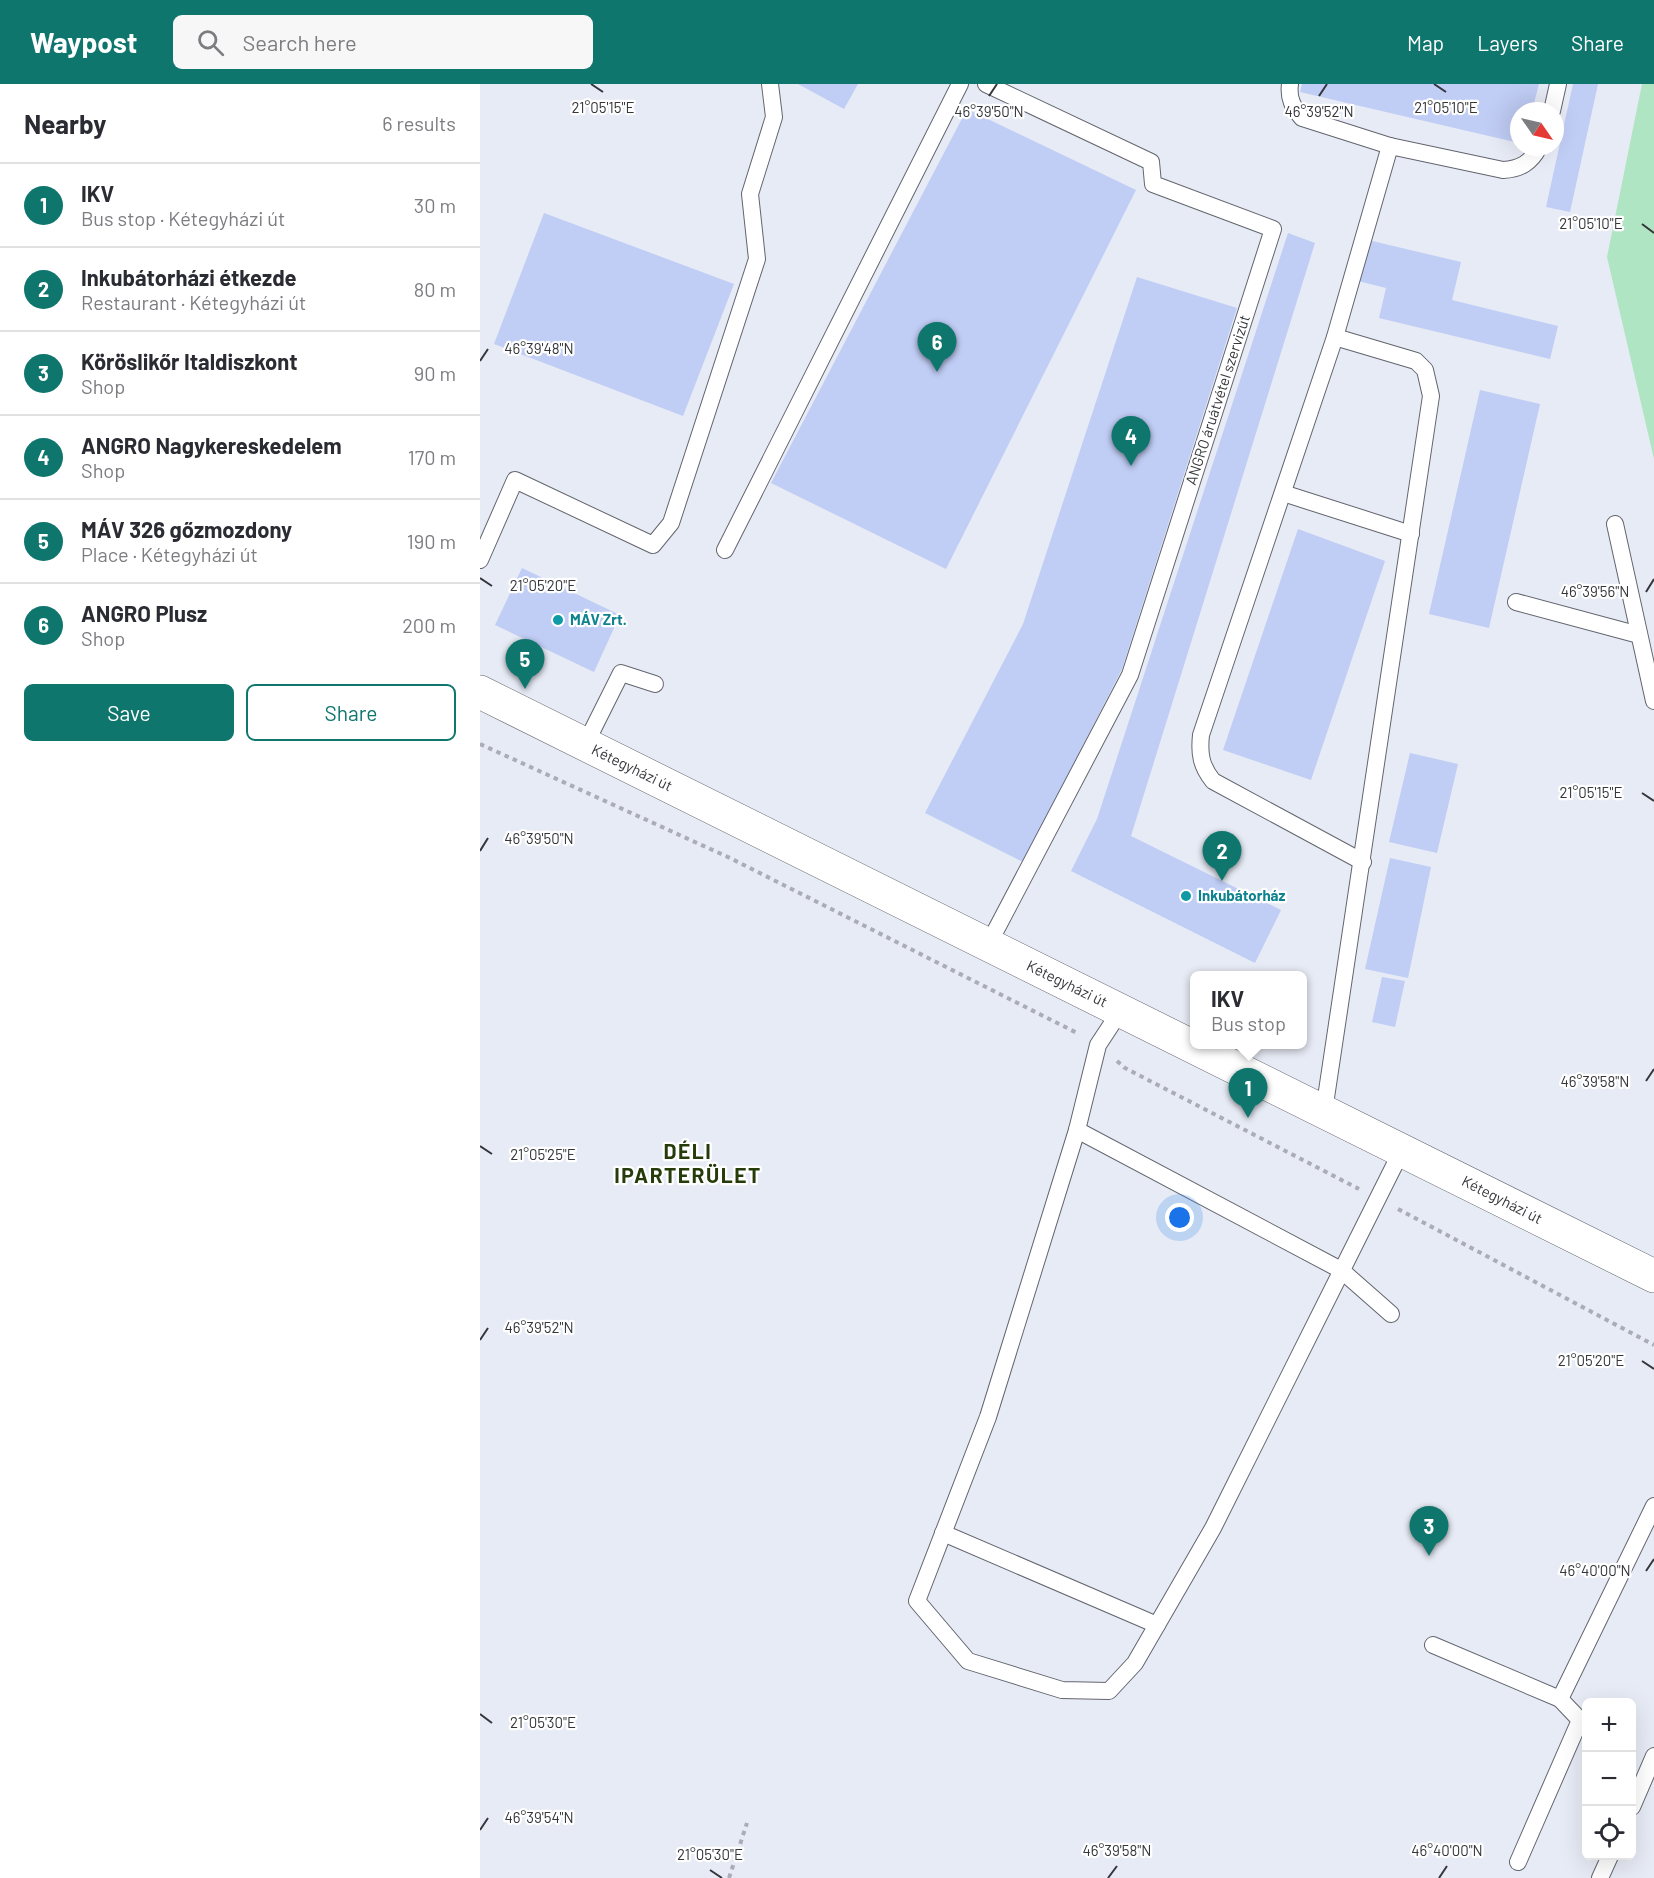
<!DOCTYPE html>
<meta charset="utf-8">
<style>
:root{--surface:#fff;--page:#f7f7f7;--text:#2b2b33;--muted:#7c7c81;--line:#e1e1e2;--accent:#0f766e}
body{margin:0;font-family:Barlow,sans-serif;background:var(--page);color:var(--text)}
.controls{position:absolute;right:18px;bottom:18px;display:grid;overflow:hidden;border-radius:9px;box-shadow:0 6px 24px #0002}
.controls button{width:54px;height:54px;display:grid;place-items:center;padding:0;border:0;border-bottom:2px solid var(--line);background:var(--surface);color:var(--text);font:30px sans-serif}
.compass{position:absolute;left:1030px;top:18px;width:54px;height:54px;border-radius:50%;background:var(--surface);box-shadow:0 6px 24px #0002;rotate:124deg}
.you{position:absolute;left:700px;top:1134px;width:21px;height:21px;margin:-15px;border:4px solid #fff;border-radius:50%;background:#1a73e8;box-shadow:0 0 0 9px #1a73e833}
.badge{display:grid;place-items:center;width:39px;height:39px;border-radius:50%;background:var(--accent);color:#fff;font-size:20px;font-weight:700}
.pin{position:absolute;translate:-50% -50px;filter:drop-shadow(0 2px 3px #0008)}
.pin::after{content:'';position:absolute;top:32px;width:21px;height:18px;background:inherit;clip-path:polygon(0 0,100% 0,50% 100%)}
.popup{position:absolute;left:710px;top:887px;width:117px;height:78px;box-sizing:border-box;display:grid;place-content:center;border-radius:9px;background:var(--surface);filter:drop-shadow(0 2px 4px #0005);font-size:20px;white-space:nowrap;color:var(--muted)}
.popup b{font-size:22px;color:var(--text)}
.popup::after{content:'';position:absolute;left:50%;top:100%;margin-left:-12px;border:12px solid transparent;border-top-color:var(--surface)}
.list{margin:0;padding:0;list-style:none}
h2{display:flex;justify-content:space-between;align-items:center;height:78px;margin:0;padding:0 24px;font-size:26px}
h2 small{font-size:20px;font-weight:400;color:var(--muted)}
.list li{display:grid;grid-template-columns:39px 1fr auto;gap:18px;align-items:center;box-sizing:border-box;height:84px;padding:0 24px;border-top:2px solid var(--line)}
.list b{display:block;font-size:22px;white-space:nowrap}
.list p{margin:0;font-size:20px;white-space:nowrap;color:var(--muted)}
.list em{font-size:20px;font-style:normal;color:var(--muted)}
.actions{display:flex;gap:12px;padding:18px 24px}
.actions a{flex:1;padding:14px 0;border:2px solid var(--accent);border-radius:9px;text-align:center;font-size:21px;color:var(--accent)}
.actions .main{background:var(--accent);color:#fff}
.icon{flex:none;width:33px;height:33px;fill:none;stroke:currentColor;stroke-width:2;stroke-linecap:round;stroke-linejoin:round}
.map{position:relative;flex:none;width:1174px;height:1794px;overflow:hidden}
header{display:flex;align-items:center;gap:36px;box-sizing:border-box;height:84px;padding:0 30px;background:var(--accent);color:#fff}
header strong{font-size:28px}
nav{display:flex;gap:33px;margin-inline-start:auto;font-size:21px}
.search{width:420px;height:54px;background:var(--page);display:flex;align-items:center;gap:15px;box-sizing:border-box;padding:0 21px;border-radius:9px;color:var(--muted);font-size:22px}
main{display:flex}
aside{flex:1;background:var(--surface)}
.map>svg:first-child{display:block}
.green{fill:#afe5c2}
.building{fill:#c0cdf5}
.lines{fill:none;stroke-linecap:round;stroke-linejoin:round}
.lane-casing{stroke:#62656e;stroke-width:18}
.secondary-casing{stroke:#62656e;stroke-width:34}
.path{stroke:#aaadb5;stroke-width:4;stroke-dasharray:4.5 4.5;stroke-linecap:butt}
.lane{stroke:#fff;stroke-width:16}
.secondary{stroke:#fff;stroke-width:33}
.ticks{fill:none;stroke:#35363a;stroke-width:2}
.culture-dot{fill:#0f9aa8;stroke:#fff;stroke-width:2}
.labels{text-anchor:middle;stroke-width:4.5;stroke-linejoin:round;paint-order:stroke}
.street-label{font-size:15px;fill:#35363a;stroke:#fff}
.culture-label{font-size:15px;font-weight:bold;fill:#0d838f;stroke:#fff;text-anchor:start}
.district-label{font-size:21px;font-weight:bold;letter-spacing:1.5px;fill:#253c0a;stroke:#fff}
.ticks-label{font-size:15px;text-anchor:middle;fill:#35363a;stroke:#fff;stroke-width:4.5;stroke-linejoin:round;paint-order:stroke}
</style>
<header>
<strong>Waypost</strong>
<div class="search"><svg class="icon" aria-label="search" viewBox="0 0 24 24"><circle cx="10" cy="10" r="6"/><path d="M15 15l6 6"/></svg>Search here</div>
<nav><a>Map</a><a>Layers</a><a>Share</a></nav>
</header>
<main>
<aside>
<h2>Nearby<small>6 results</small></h2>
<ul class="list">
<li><span class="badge">1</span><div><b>IKV</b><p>Bus stop · Kétegyházi út</p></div><em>30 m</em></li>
<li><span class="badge">2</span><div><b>Inkubátorházi étkezde</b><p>Restaurant · Kétegyházi út</p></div><em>80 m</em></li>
<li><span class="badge">3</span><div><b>Köröslikőr Italdiszkont</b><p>Shop</p></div><em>90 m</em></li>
<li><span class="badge">4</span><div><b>ANGRO Nagykereskedelem</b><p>Shop</p></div><em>170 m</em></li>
<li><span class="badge">5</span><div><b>MÁV 326 gőzmozdony</b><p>Place · Kétegyházi út</p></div><em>190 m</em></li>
<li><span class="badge">6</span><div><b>ANGRO Plusz</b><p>Shop</p></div><em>200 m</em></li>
</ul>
<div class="actions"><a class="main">Save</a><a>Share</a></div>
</aside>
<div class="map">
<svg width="1174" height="1794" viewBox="0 0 1174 1794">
<rect width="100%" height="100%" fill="#e7ebf5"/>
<!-- green -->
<path class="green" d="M1162,0H1174V375L1127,173Z"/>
<!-- building -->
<g class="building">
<path d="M318,0H378L364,25Z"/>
<path d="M822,0H1059L1052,27H1039V59L820,8Z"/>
<path d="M1093,0H1118L1090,128L1066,123Z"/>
<path d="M487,25L656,106L466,485L291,399Z"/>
<path d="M64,129L254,200L203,332L14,260Z"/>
<path d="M808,149L835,159L651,752L801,826L775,879L591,787L617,735Z"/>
<path d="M888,156L981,178L972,216L1078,242L1070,275L899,234L906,204L878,197Z"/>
<path d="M657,193L757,224L642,585L543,778L445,729L543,540Z"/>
<path d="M1000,306L1060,320L1009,544L949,530Z"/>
<path d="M818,445L905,477L831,696L743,666Z"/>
<path d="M42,484L140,531L114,588L15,541Z"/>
<path d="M930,669L978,680L957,769L909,758Z"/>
<path d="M910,774L951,783L928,894L885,885Z"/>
<path d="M902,893L925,897L915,943L892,938Z"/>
</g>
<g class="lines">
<defs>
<g id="lane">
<path d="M506,0L671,78L673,100L793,145L650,591L508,861"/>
<path d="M810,0C808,15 813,23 822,34L910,62L1023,86C1040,85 1051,79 1059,63"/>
<path d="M1072,27L1078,0"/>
<path d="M803,409L931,450"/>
<path d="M1135,440L1174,617"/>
<path d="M245,466L480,0"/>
<path d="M0,476L35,396L173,461L191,439L277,175L270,110L294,33L290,0"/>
<path d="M1036,518L1159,551"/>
<path d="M105,661L141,589L175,600"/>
<path d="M883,778L733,697C721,682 719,670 721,651L855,253L910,62"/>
<path d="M641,926L618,961L597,1046L508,1333L437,1517L488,1577L582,1606L629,1607L655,1579L733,1444L922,1066"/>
<path d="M844,1027L951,312L945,286L936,277L855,253"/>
<path d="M597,1046L861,1186L911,1230"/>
<path d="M463,1449L677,1541"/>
<path d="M953,1561L1080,1615L1100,1636L1038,1778"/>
<path d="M1080,1615L1174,1422"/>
<path d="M1152,1723L1174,1672"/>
<path d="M1120,1794L1130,1772"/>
</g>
<path id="secondary" d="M0,608L1174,1192"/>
</defs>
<!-- lane casing -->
<use href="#lane" class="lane-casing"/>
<!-- secondary casing -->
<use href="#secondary" class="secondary-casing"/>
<!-- path -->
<g class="path">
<path d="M0,660L250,774L599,950"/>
<path d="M637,977L645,984L879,1105"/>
<path d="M918,1125L1174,1261"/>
<path d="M249,1794L267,1739"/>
</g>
<!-- lane -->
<use href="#lane" class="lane"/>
<!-- secondary -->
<use href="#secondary" class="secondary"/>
</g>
<!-- ticks -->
<path class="ticks" d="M111,0L123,8M954,0L966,8M509,12L517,0M839,12L847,0M1162,140L1174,149M0,277L8,265M0,494L12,502M1166,508L1174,495M1162,709L1174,717M0,767L8,754M1166,997L1174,985M0,1062L12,1070M0,1256L8,1244M1162,1277L1174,1285M1166,1487L1174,1475M0,1630L12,1639M0,1746L8,1734M230,1786L242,1794M628,1794L637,1782M959,1794L967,1782"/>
<!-- markers -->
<g class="culture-dot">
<circle cx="78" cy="536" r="6"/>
<circle cx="706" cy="812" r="6"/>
</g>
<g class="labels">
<!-- street labels -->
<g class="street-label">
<text transform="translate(738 316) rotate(-72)" y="5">ANGRO áruátvétel szervizút</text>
<text transform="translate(152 684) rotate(26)" y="5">Kétegyházi út</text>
<text transform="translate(587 900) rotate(26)" y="5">Kétegyházi út</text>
<text transform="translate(1022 1116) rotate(27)" y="5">Kétegyházi út</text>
</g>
<!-- culture labels -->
<g class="culture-label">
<text x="90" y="541">MÁV Zrt.</text>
<text x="718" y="817">Inkubátorház</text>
</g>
<!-- district labels -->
<g class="district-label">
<text x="208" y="1075">DÉLI<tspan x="208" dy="24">IPARTERÜLET</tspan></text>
</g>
</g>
<g class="ticks-label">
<text x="123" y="29">21°05'15"E</text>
<text x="966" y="29">21°05'10"E</text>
<text x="509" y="33">46°39'50"N</text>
<text x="839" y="33">46°39'52"N</text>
<text x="1111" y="145">21°05'10"E</text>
<text x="59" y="270">46°39'48"N</text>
<text x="63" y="507">21°05'20"E</text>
<text x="1115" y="513">46°39'56"N</text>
<text x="1111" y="714">21°05'15"E</text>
<text x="59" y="760">46°39'50"N</text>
<text x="1115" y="1003">46°39'58"N</text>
<text x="63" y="1076">21°05'25"E</text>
<text x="59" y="1249">46°39'52"N</text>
<text x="1111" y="1282">21°05'20"E</text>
<text x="1115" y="1492">46°40'00"N</text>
<text x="63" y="1644">21°05'30"E</text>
<text x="59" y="1739">46°39'54"N</text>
<text x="637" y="1772">46°39'58"N</text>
<text x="967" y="1772">46°40'00"N</text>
<text x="230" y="1776">21°05'30"E</text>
</g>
</svg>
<div class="controls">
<button>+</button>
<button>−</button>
<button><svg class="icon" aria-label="locate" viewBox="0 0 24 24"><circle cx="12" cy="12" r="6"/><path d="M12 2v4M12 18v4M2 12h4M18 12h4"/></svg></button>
</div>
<svg class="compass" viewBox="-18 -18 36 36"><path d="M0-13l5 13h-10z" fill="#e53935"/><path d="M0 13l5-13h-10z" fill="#7c7c81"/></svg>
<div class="you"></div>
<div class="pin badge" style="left:768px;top:1034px">1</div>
<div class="popup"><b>IKV</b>Bus stop</div>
<div class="pin badge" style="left:742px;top:797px">2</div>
<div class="pin badge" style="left:949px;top:1472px">3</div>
<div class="pin badge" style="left:651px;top:382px">4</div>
<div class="pin badge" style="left:45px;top:605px">5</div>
<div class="pin badge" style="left:457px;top:288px">6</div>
</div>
</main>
